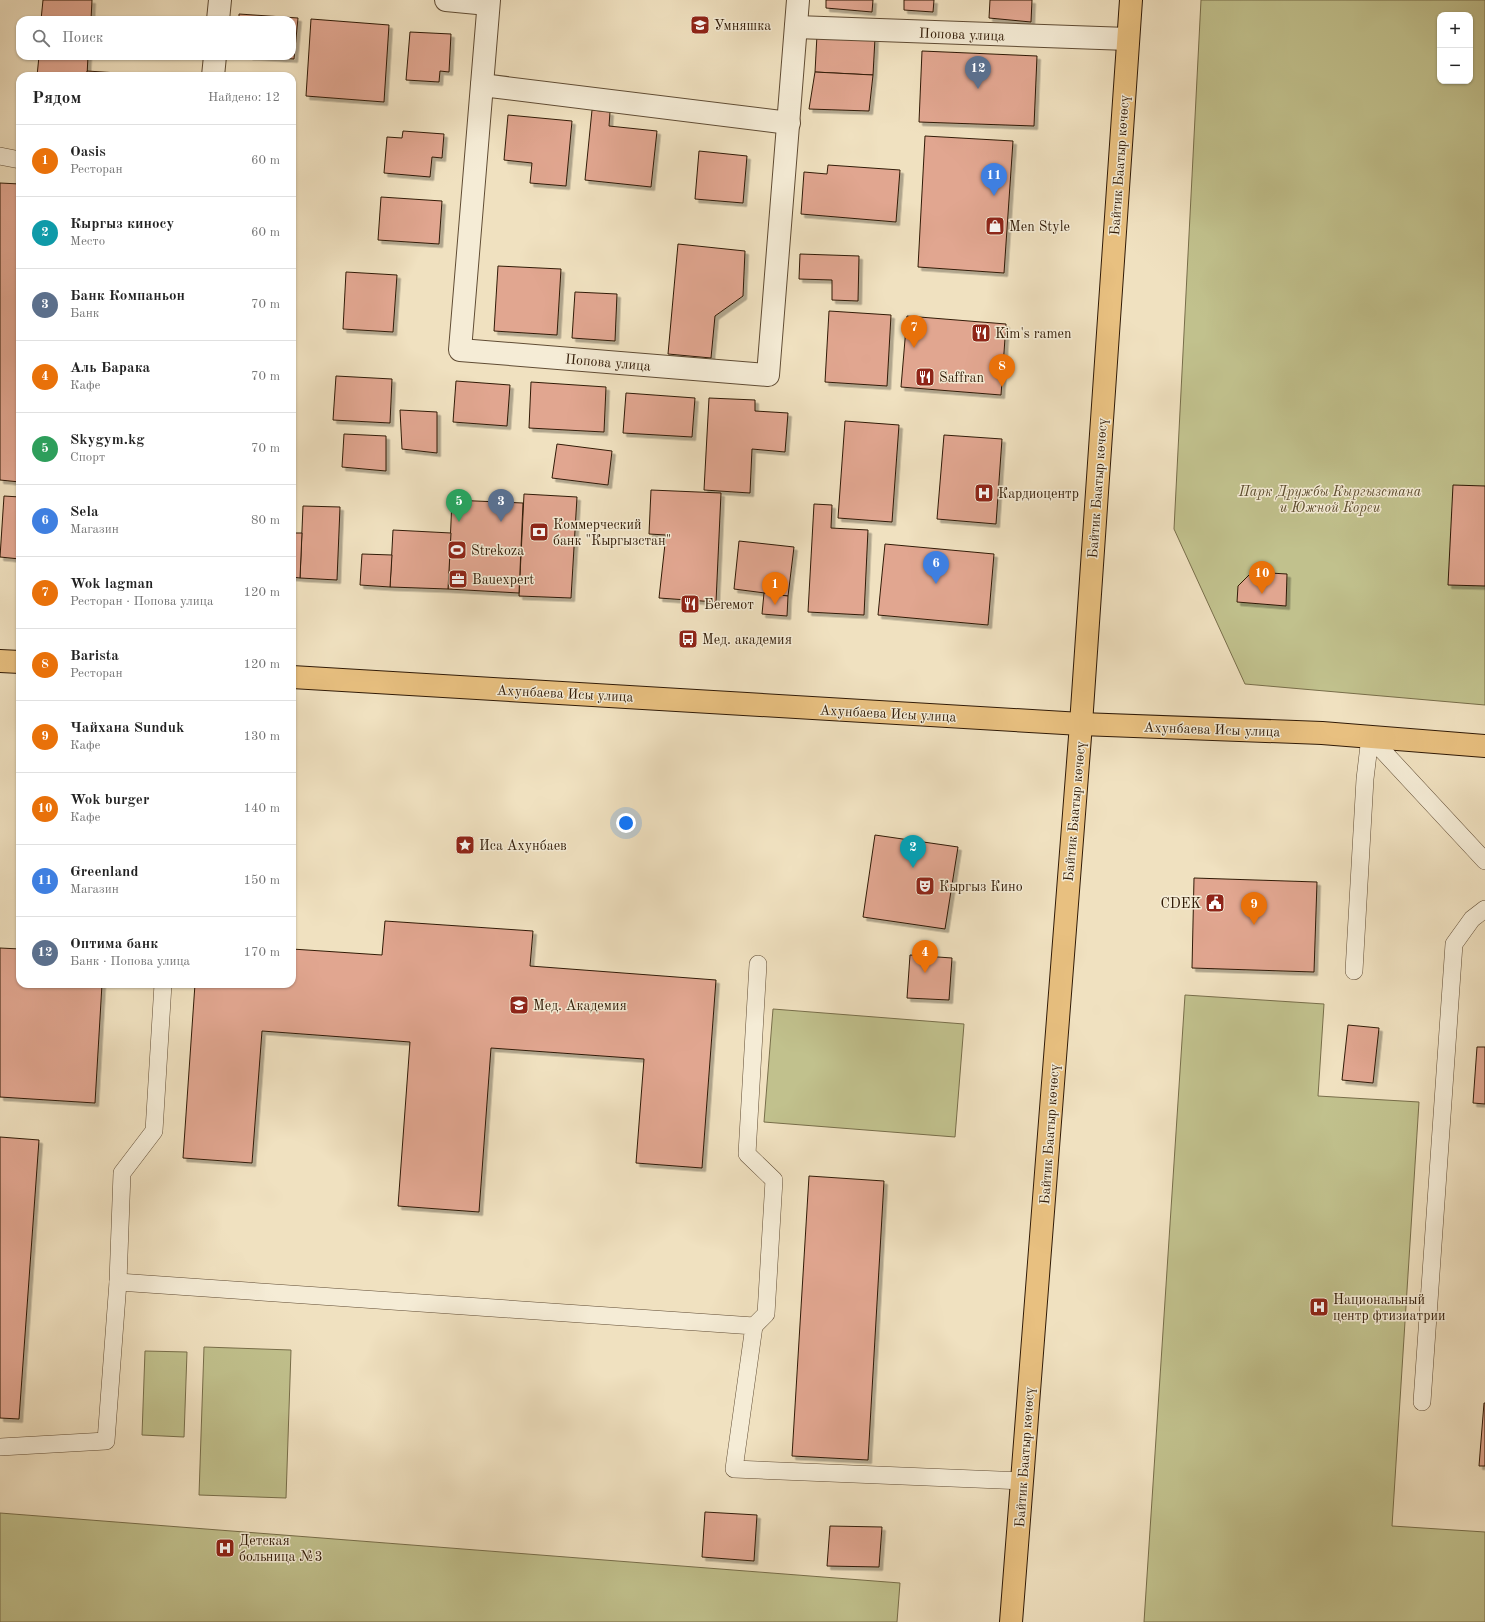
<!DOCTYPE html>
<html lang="ru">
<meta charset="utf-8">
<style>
:root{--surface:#fff;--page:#f6f6f6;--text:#222;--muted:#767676;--line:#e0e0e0;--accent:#ea580c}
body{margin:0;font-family:"Old Standard TT",serif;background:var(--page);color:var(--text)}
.controls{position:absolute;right:12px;top:12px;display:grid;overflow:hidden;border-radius:8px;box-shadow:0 1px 3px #0004}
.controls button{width:36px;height:36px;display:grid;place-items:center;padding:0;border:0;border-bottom:1px solid var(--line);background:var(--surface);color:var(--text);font:20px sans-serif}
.you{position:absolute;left:626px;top:823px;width:14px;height:14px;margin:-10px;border:3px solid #fff;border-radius:50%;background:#1a73e8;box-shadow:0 0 0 6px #1a73e833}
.badge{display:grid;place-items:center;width:26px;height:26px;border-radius:50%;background:var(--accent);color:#fff;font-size:13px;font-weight:700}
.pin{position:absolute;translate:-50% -33px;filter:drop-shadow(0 1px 2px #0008)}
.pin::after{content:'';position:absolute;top:21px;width:14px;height:12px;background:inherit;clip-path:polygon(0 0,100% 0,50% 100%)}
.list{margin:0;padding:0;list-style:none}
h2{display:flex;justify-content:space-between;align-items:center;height:52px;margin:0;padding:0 16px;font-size:17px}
h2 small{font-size:13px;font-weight:400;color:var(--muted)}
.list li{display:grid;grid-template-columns:26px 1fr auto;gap:12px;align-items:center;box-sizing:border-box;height:72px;padding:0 16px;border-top:1px solid var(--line)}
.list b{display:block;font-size:15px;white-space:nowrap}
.list p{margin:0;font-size:13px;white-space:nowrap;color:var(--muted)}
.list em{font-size:13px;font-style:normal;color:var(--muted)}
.icon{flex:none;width:22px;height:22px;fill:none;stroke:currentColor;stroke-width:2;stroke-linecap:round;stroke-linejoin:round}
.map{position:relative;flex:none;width:1485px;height:1622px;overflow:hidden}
.search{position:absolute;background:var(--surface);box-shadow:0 1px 3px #0004;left:16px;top:16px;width:280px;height:44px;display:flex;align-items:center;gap:10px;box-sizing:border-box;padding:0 14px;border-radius:12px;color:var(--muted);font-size:15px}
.panel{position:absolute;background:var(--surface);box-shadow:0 1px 3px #0004;left:16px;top:72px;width:280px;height:916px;border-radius:12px}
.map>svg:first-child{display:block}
.green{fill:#c1c18d;stroke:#786e4a;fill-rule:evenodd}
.building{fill:#e1a690;stroke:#301a06;filter:url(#shadow)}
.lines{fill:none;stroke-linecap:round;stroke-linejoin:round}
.service-casing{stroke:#604c34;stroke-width:18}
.minor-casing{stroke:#604c34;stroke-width:24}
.primary-casing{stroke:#301a06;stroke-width:24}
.service{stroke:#f5ecd6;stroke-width:17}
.minor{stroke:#f5ecd6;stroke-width:22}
.primary{stroke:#e8c080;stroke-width:22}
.labels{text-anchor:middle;stroke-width:3;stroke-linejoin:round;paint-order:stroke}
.poi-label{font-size:14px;fill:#301a06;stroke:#f5ecd6;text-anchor:start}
.street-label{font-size:14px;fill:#301a06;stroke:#f5ecd6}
.park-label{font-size:14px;font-style:italic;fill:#5c4c2e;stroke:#f5ecd6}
</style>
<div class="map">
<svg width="1485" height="1622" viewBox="0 0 1485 1622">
<defs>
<filter id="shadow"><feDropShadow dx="3.5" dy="3.5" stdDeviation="0" flood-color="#0004"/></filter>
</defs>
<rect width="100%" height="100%" fill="#f0e1c0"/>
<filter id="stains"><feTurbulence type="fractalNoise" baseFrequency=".005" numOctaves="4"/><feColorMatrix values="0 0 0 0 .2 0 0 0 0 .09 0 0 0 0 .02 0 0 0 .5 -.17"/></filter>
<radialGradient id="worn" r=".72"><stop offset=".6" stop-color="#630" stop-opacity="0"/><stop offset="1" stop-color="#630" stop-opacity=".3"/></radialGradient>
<!-- green -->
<g class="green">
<path d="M1201,0H1485V705L1245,684L1174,529ZM1440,15H1470V81H1440Z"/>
<path d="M1185,995L1324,1004L1318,1096L1419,1102L1392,1526L1485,1532V1622H1144Z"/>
<path d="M773,1009L964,1024L955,1137L764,1122Z"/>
<path d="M204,1347L291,1350L286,1498L199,1495Z"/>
<path d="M145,1351L187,1352L184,1437L142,1435Z"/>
<path d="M0,1513L900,1583L897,1622H0Z"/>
</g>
<!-- building -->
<g class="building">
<path d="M43,0H92L91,20H41Z"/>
<path d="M826,0H873L872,12L826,8Z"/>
<path d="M904,0H934L933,12L904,10Z"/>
<path d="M990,0H1032L1031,22L989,18Z"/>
<path d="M239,14L298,18L294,59L249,56H292V20H239Z"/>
<path d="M311,19L389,25L384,102L306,96Z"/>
<path d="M410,32L451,34L449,72L440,71L439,82L406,80Z"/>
<path d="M817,35L875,38L873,75L815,72Z"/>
<path d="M922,51L1037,56L1034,126L919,122Z"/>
<path d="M39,56H88L87,76H37Z"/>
<path d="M87,71L165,76H87Z"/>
<path d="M815,72L873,75L869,111L809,109Z"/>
<path d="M592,110L610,112L609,126L657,131L651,187L585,180Z"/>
<path d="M508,115L572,121L566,186L530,183L532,163L504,160Z"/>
<path d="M403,131L444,134L442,158L432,157L430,177L384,173L387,137L402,138Z"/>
<path d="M925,136L1013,141L1004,273L918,267Z"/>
<path d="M699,151L747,156L743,203L695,199Z"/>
<path d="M828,165L900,170L896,222L801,214L804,172L827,174Z"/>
<path d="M0,183L20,184V482L0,480Z"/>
<path d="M381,197L442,201L439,244L378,240Z"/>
<path d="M678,244L745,251L743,296L715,316L711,358L668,354Z"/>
<path d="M800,254L859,256L858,301L832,300V280L799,279Z"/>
<path d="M498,266L561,269L557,335L494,331Z"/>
<path d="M346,272L397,275L393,332L343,329Z"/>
<path d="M575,292L617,294L615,341L572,338Z"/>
<path d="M829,311L891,315L887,386L825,382Z"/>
<path d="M907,316L1006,324L1001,395L901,387Z"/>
<path d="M336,376L392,379L390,423L333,420Z"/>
<path d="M456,381L510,385L507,426L453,422Z"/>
<path d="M531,382L606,387L604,432L529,428Z"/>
<path d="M626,393L695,398L692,437L623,433Z"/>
<path d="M709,398L755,400V411L788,413L785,452L752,449L750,493L704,490Z"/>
<path d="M400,410L437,412V453L402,449Z"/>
<path d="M845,421L899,425L892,522L838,518Z"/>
<path d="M344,434L386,436V471L342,467Z"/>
<path d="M944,435L1002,439L996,524L937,519Z"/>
<path d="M557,444L612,451L608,485L552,478Z"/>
<path d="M1453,485L1485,486V586L1448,585Z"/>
<path d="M651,490L721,493L716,602L659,598L666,535L649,534Z"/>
<path d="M524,494L577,497L571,598L519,596Z"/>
<path d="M4,496L20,497V559L0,557Z"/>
<path d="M452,500L523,503L519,593L448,589Z"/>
<path d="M814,504L832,505L831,528L868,530L864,615L808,612Z"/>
<path d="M303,506L340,507L337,580L300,578Z"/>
<path d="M393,530L451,533L448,589L390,587Z"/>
<path d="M292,533H302L300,578L292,577Z"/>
<path d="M739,541L794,547L788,596L734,589Z"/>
<path d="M885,544L994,554L988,625L878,615Z"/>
<path d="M362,554L392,555L390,587L360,585Z"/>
<path d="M1252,572L1287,574L1286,606L1237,602L1238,586Z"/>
<path d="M764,593L788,596L787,616L762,614Z"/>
<path d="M875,835L958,847L945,929L863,917Z"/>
<path d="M1194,878L1317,882L1314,972L1192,968Z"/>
<path d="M385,921L533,931L530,966L716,980L702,1168L636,1163L644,1059L491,1048L479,1212L398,1206L410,1042L262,1031L252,1163L183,1158L195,984H292V949L382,955Z"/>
<path d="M0,948L20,949V984H102L95,1103L0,1097Z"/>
<path d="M910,955L952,958L949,1000L907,998Z"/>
<path d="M1348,1025L1379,1028L1373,1083L1342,1080Z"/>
<path d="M1477,1047H1485V1104L1473,1103Z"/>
<path d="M0,1137L39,1140L19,1419L0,1418Z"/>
<path d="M809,1176L884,1181L868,1460L792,1456Z"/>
<path d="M1484,1403H1485V1466H1479Z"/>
<path d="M705,1512L757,1515L754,1561L702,1557Z"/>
<path d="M830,1526L882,1527L879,1567L827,1566Z"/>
</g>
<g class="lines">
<defs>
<g id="service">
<path d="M0,156L20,160"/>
<path d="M1354,971L1365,779L1370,737L1485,861"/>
<path d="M118,1282L754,1326L734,1469L1022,1481"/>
<path d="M754,1326L766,1314L774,1180L747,1154L758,964"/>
<path d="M1422,1402L1454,944L1472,919L1485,909"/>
<path d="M0,1447L106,1441L118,1282L122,1173L154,1131L163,984"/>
</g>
<g id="minor">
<path d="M446,0L488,4"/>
<path d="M489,0L460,350L768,375L798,0"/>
<path d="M218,20L220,0"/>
<path d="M796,27L1128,39"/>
<path d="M213,76L215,56"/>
<path d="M482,85L789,123"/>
</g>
<g id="primary">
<path d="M0,661L20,662"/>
<path d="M292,677L1081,724L1322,733L1485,746"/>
<path d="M1011,1622L1081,724L1131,0"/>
</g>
</defs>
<!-- service casing -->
<use href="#service" class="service-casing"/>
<!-- minor casing -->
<use href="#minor" class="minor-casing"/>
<!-- primary casing -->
<use href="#primary" class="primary-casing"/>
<!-- service -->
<use href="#service" class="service"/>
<!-- minor -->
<use href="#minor" class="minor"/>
<!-- primary -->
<use href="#primary" class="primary"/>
</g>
<!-- icons -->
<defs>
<symbol id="school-square" viewBox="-11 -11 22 22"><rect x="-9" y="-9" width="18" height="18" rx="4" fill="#8f2418" stroke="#f5ecd6"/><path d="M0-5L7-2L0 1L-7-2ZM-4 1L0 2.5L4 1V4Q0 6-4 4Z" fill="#fff"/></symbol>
<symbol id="shop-square" viewBox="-11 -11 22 22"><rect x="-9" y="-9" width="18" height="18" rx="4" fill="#8f2418" stroke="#f5ecd6"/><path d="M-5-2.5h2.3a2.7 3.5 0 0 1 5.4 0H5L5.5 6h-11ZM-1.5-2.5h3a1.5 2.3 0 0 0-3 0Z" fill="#fff"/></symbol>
<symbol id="restaurant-square" viewBox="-11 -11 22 22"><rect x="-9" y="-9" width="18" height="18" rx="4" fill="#8f2418" stroke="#f5ecd6"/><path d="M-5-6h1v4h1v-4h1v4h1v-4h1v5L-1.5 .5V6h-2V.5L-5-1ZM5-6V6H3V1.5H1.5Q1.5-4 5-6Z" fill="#fff"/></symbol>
<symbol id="hospital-square" viewBox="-11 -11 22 22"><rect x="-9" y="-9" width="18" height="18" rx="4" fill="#8f2418" stroke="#f5ecd6"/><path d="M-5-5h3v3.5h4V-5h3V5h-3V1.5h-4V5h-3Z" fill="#fff"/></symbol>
<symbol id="bank-square" viewBox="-11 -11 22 22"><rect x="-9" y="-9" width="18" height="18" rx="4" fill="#8f2418" stroke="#f5ecd6"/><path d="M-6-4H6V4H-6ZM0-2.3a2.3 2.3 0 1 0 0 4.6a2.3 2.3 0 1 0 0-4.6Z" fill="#fff"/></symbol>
<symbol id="stadium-square" viewBox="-11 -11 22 22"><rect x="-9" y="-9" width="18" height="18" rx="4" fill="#8f2418" stroke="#f5ecd6"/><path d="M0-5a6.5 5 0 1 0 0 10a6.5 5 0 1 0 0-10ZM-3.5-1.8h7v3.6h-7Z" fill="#fff"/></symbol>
<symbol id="office-square" viewBox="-11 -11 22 22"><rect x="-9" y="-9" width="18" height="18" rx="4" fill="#8f2418" stroke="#f5ecd6"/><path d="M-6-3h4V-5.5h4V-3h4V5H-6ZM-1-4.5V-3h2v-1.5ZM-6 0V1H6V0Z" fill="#fff"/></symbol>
<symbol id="bus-square" viewBox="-11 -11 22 22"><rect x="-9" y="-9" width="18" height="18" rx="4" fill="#8f2418" stroke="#f5ecd6"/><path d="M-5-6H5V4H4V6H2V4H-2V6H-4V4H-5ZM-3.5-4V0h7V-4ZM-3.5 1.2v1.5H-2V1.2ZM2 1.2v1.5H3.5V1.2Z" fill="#fff"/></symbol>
<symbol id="sight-square" viewBox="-11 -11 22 22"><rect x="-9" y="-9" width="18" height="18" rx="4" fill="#8f2418" stroke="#f5ecd6"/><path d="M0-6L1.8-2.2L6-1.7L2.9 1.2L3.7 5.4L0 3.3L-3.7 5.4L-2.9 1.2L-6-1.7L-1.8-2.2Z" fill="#fff"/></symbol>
<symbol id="theatre-square" viewBox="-11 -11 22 22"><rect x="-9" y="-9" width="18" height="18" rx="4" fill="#8f2418" stroke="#f5ecd6"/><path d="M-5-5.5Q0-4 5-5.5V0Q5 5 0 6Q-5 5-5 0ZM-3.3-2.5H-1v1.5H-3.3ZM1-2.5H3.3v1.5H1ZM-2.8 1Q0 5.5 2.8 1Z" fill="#fff"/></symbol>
<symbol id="civic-square" viewBox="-11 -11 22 22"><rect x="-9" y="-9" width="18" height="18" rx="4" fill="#8f2418" stroke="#f5ecd6"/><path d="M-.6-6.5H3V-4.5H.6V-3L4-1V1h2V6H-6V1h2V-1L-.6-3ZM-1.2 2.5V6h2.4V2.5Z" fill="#fff"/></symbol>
<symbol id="university-square" viewBox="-11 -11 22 22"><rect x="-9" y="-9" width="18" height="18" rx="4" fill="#8f2418" stroke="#f5ecd6"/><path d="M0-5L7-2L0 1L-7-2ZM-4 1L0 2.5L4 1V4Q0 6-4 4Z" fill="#fff"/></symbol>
</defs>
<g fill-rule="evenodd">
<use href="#school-square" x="689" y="14" width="22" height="22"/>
<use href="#shop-square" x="984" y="215" width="22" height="22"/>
<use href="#restaurant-square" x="970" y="322" width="22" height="22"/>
<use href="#restaurant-square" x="914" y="366" width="22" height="22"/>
<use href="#hospital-square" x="973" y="482" width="22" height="22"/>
<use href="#bank-square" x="528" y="521" width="22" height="22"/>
<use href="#stadium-square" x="446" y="539" width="22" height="22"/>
<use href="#office-square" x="447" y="568" width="22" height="22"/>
<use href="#restaurant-square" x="679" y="593" width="22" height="22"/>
<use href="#bus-square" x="677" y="628" width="22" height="22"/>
<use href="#sight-square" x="454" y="834" width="22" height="22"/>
<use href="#theatre-square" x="914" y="875" width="22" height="22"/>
<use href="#civic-square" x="1204" y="892" width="22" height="22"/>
<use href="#university-square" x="508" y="994" width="22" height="22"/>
<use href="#hospital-square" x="1308" y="1296" width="22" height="22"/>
<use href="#hospital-square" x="214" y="1537" width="22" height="22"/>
</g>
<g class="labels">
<!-- poi labels -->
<g class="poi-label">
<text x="714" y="30">Умняшка</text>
<text x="1009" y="231">Men Style</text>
<text x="995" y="338">Kim's ramen</text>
<text x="939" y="382">Saffran</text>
<text x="998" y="498">Кардиоцентр</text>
<text x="553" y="529">Коммерческий<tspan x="553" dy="16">банк "Кыргызстан"</tspan></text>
<text x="471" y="555">Strekoza</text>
<text x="472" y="584">Bauexpert</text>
<text x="704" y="609">Бегемот</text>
<text x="702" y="644">Мед. академия</text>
<text x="479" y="850">Иса Ахунбаев</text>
<text x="939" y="891">Кыргыз Кино</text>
<text x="1201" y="908" text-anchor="end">CDEK</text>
<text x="533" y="1010">Мед. Академия</text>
<text x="1333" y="1304">Национальный<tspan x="1333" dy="16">центр фтизиатрии</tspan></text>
<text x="239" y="1545">Детская<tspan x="239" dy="16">больница №3</tspan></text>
</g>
<!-- street labels -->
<g class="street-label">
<text transform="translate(962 34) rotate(2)" y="5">Попова улица</text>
<text transform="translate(1119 165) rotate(-86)" y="5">Байтик Баатыр көчөсү</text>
<text transform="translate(608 362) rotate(5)" y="5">Попова улица</text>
<text transform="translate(1097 488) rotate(-86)" y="5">Байтик Баатыр көчөсү</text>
<text transform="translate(565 693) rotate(3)" y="5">Ахунбаева Исы улица</text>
<text transform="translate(888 713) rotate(3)" y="5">Ахунбаева Исы улица</text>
<text transform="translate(1212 729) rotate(2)" y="5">Ахунбаева Исы улица</text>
<text transform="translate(1074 811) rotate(-85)" y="5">Байтик Баатыр көчөсү</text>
<text transform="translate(1049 1134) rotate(-86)" y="5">Байтик Баатыр көчөсү</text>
<text transform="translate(1024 1457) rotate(-86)" y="5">Байтик Баатыр көчөсү</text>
</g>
<!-- park labels -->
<g class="park-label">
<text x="1330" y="496">Парк Дружбы Кыргызстана<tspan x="1330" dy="16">и Южной Кореи</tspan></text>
</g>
</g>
<rect width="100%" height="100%" filter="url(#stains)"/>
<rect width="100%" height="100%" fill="url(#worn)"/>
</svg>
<div class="controls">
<button>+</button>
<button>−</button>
</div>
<div class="you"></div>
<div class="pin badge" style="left:775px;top:605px;background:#e8710a">1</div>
<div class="pin badge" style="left:913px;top:868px;background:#0f9aa8">2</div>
<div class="pin badge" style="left:501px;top:522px;background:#5c6f8a">3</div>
<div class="pin badge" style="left:925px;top:973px;background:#e8710a">4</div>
<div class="pin badge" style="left:459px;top:522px;background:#2e9e5b">5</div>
<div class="pin badge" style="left:936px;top:584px;background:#3f7fe0">6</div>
<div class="pin badge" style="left:914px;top:348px;background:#e8710a">7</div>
<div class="pin badge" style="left:1002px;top:387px;background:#e8710a">8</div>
<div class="pin badge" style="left:1254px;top:925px;background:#e8710a">9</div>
<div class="pin badge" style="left:1262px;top:594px;background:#e8710a">10</div>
<div class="pin badge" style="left:994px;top:196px;background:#3f7fe0">11</div>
<div class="pin badge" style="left:978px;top:89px;background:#5c6f8a">12</div>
<div class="search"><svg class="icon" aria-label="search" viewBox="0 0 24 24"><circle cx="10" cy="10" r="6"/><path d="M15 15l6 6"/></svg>Поиск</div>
<section class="panel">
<h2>Рядом<small>Найдено: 12</small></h2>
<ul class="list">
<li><span class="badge" style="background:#e8710a">1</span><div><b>Oasis</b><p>Ресторан</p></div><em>60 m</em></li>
<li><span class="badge" style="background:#0f9aa8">2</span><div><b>Кыргыз киносу</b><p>Место</p></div><em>60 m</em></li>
<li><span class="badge" style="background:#5c6f8a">3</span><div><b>Банк Компаньон</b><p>Банк</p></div><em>70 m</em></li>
<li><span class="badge" style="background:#e8710a">4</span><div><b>Аль Барака</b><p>Кафе</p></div><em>70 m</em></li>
<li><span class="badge" style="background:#2e9e5b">5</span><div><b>Skygym.kg</b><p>Спорт</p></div><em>70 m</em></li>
<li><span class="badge" style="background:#3f7fe0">6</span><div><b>Sela</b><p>Магазин</p></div><em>80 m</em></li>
<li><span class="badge" style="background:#e8710a">7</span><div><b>Wok lagman</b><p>Ресторан · Попова улица</p></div><em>120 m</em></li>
<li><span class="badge" style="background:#e8710a">8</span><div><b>Barista</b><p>Ресторан</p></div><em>120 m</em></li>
<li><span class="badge" style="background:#e8710a">9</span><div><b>Чайхана Sunduk</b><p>Кафе</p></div><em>130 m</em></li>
<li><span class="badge" style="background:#e8710a">10</span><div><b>Wok burger</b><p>Кафе</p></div><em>140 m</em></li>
<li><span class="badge" style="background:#3f7fe0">11</span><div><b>Greenland</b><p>Магазин</p></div><em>150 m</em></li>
<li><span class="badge" style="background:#5c6f8a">12</span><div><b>Оптима банк</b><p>Банк · Попова улица</p></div><em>170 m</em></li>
</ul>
</section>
</div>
